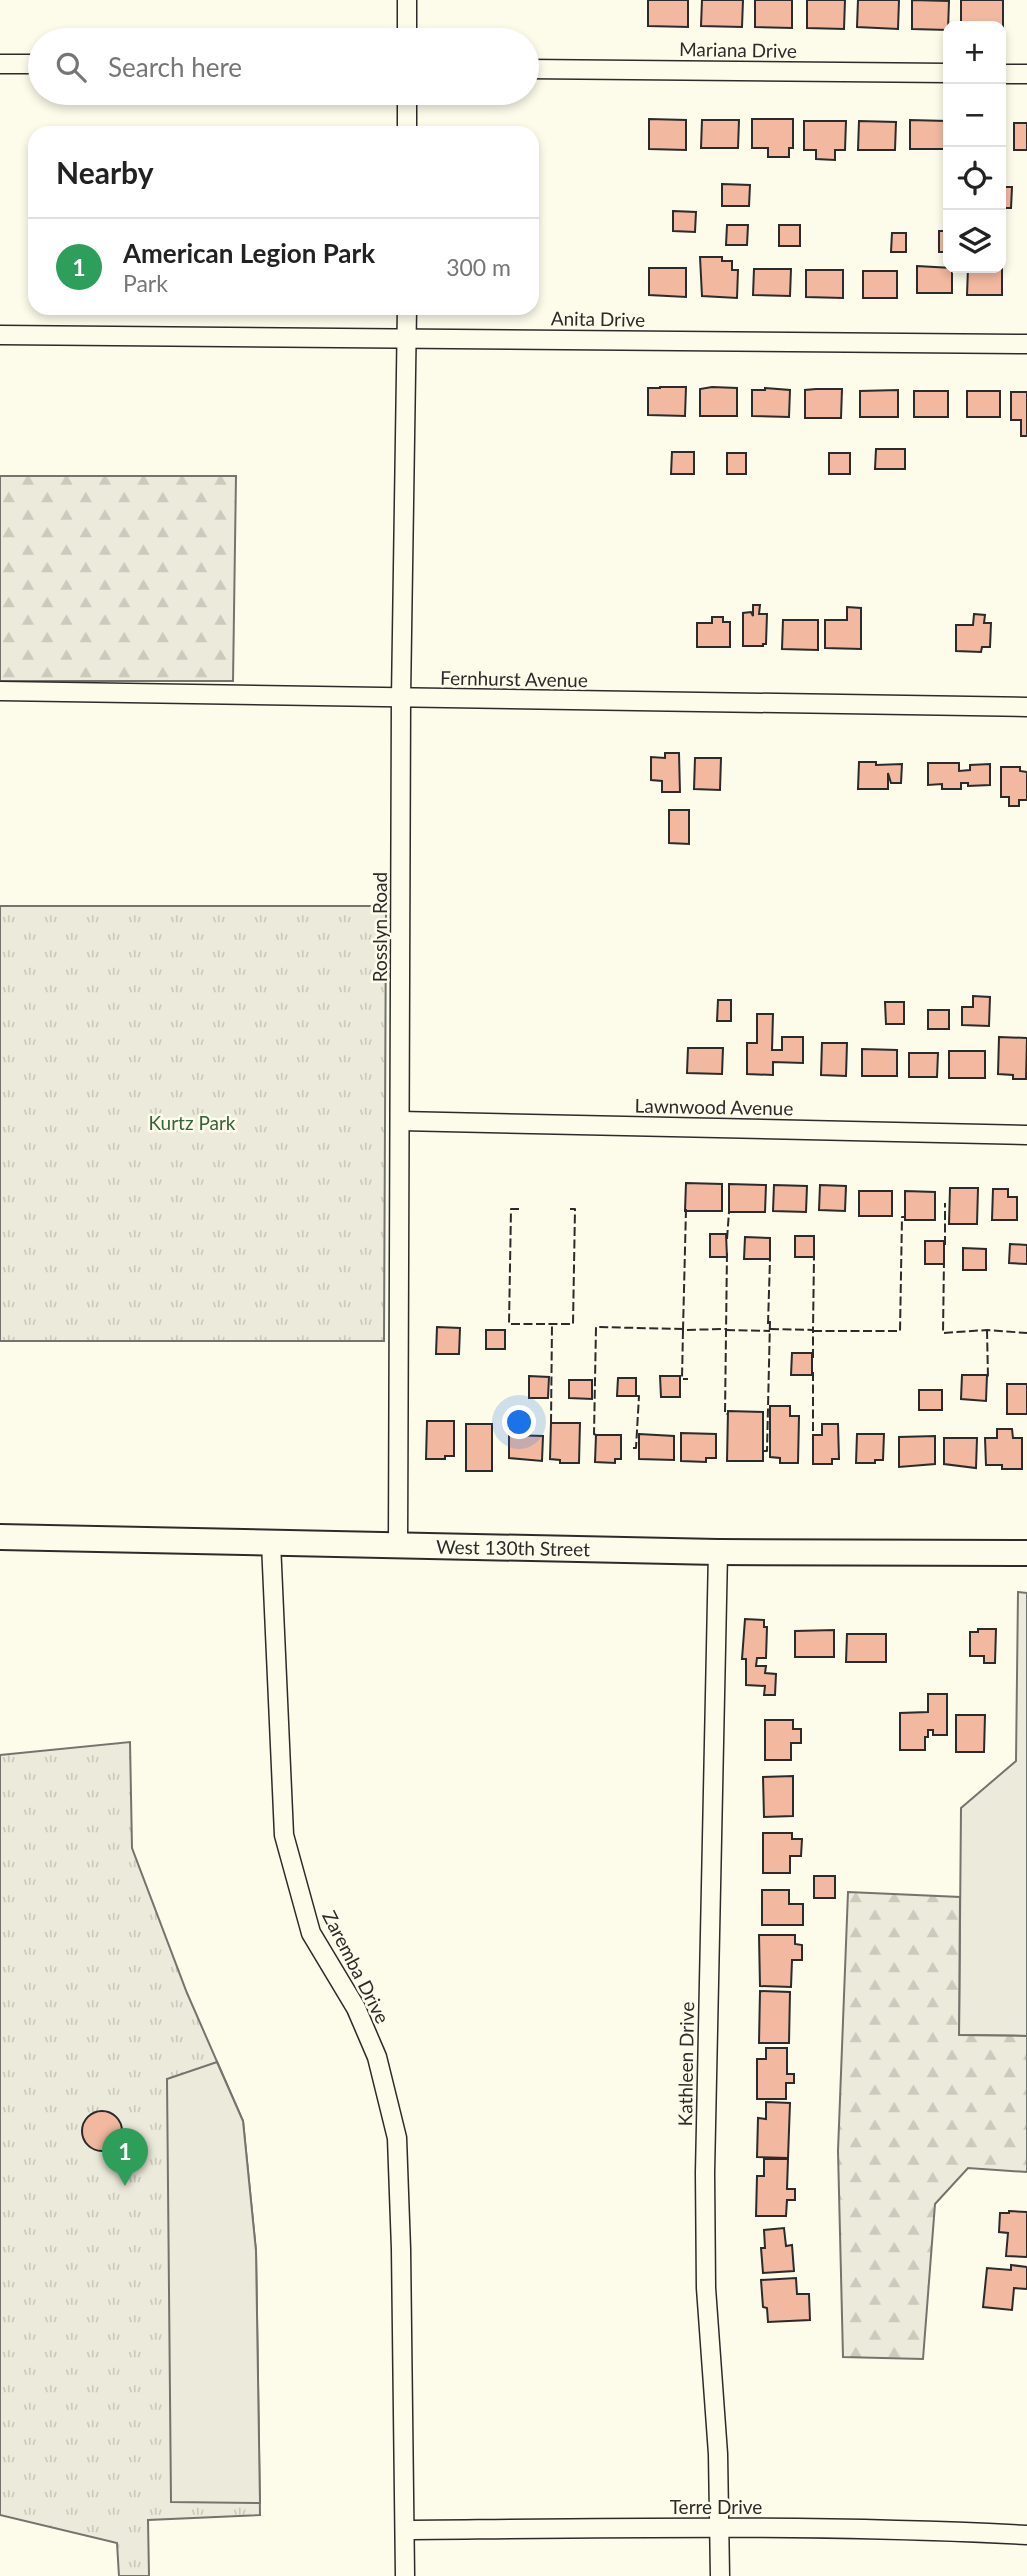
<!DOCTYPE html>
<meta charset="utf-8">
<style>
:root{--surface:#fff;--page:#f2f2f2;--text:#222;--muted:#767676;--line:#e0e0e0;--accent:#d93025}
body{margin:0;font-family:Lato,sans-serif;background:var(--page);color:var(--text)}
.controls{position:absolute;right:21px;top:21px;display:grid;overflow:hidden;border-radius:14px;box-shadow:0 4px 10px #0003}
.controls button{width:63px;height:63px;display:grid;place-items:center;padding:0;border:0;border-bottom:2px solid var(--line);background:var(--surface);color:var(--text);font:35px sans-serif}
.you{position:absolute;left:520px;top:1423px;width:24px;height:24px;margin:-18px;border:5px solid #fff;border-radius:50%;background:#1a73e8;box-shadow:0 0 0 10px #1a73e833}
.badge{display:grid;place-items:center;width:46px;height:46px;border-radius:50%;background:var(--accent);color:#fff;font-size:23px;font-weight:700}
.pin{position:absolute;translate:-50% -58px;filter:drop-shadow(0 2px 4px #0008)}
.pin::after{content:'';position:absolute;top:37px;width:24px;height:21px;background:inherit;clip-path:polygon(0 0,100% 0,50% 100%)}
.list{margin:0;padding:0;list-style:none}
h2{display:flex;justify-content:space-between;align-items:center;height:91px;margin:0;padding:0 28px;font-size:30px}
h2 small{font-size:23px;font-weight:400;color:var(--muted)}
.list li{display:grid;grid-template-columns:46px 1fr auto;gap:21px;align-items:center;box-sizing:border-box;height:98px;padding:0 28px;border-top:2px solid var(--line)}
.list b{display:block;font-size:26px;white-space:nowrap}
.list p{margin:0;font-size:23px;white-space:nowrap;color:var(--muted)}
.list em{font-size:23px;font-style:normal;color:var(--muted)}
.icon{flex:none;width:38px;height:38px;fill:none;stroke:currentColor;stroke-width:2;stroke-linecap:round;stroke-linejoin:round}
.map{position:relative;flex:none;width:1027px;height:2576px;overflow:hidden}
.search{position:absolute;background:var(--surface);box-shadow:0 4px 10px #0003;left:28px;top:28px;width:511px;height:77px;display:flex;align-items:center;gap:18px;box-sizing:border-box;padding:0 24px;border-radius:38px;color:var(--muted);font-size:26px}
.panel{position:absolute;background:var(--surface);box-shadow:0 4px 10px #0003;left:28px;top:126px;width:511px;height:189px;border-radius:21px}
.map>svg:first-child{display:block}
.grass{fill:#ecebdb;stroke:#74746e;stroke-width:2}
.forest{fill:url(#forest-firs);stroke:#74746e;stroke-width:2}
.park{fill:url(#park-tufts);stroke:#74746e;stroke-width:2}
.parking{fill:#eceadb;stroke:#74746e;stroke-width:2}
.building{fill:#f2b8a0;stroke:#2b2b2b;stroke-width:2}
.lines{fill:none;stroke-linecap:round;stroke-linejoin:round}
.street-casing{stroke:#2b2b2b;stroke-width:21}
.secondary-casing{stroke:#2b2b2b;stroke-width:28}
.street{stroke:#fdfbea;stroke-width:18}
.secondary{stroke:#fdfbea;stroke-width:24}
.fence{stroke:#2b2b2b;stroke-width:2;stroke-dasharray:9 3.5;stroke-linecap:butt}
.labels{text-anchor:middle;stroke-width:5;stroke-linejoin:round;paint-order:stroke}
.street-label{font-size:19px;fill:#2b2b2b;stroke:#fdfbea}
.park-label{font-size:19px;fill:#34623c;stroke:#fdfbea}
</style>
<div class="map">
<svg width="1027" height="2576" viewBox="0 0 1027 2576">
<defs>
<pattern id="forest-firs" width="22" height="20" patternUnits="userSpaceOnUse" patternTransform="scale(1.75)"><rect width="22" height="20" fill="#ecebdb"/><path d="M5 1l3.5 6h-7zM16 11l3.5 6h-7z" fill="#cbcabc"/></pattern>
<pattern id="park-tufts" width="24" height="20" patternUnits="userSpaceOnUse" patternTransform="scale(1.75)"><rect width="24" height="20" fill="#ecebdb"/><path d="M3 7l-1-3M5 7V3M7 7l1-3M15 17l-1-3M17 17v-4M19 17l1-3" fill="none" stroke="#cbcabc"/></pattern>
</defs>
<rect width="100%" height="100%" fill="#fdfbea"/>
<!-- grass -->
<path class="grass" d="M1018,1592L1027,1593V2036L959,2035L961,1808L1016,1761Z"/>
<!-- forest -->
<g class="forest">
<path d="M0,476H236L233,681H0Z"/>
<path d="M848,1892L960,1897L959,2035L1027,2036V2172L968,2168L935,2204L923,2359L843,2357L838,2151Z"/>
</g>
<!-- park -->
<g class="park">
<path d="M0,906H386L384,1341H0Z"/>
<path d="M130,1742L132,1848L187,1993L243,2121L256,2251L260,2515L148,2520L149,2576H119L117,2543L0,2515V1755Z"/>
</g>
<!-- parking -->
<path class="parking" d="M217,2062L243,2121L256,2251L260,2503L171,2502L167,2079Z"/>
<!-- building -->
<g class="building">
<path d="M648,0H688V27L648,26Z"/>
<path d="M702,0H743L742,27L701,26Z"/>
<path d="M755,0H792V28L755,27Z"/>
<path d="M807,0H845L844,29L807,28Z"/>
<path d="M858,0H899L898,29L857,27Z"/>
<path d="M912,0L949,1L948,30L912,29Z"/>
<path d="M961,0H1003V29L1001,26H961Z"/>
<path d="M649,119L686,120V150L649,149Z"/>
<path d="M752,119H793V148H789V157H768V148H752Z"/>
<path d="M702,120H739L738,148H701Z"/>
<path d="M910,120L947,121V149H910Z"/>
<path d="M804,121H846L845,150H835V160L816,159V150H804Z"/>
<path d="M859,121L896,122L895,150H858Z"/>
<rect x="1014" y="123" width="13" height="27"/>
<path d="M722,184L750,185L749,206H722Z"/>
<path d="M1001,187H1012L1011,208H1001Z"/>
<path d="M673,211L696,212L695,232L673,231Z"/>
<path d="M727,225H748L747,245H726Z"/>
<rect x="779" y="225" width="21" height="21"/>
<rect x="939" y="231" width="9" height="21"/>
<path d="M892,233H906V252H891Z"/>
<path d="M700,257H722V261H732V270H738L737,298L702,296Z"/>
<path d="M917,266L952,268V293H917Z"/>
<path d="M649,268H686V297L649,295Z"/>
<path d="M968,268H1002V295H967Z"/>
<path d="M754,269H791L790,296L753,295Z"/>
<path d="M806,270H843V298L806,297Z"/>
<rect x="863" y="271" width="34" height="27"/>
<path d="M660,387H686L685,416L648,415V388H660Z"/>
<path d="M712,387L737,388V416H700V389Z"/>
<path d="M765,388L790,390L789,417L752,416V390H765Z"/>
<path d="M816,389H842L841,418H805V390Z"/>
<path d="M898,390V417H860V391Z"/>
<rect x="914" y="391" width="34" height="26"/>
<rect x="967" y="391" width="33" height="26"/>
<path d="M1011,392H1027V436H1021V420H1011Z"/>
<path d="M876,449H905V469H875Z"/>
<path d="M672,452H694V474H671Z"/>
<rect x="727" y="453" width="19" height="21"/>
<rect x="829" y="453" width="21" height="21"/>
<path d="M753,605H760L759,614H767L766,644H763V646H743V613L751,612L753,616Z"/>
<path d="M847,607L861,608V649L825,648V620H847Z"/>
<path d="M974,614L985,615L984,623H991L990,647H982L981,652L956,651V625H973Z"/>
<path d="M712,617H723V622H730V647H697V623H712Z"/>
<path d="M783,620H818V650L782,649Z"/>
<path d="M665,753H679L680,792H662V781L651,780V757L665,758Z"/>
<path d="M695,758H721L720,790L694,789Z"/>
<path d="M859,762H876V765L902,764L901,783H891L888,773V789H858Z"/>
<path d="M928,763H959V771L970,770V765L990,764V785L968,786V783H961V789H942V784L928,785Z"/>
<path d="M1001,767H1020V771L1027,772V800H1019V806H1009V797H1001Z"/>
<path d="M669,810H689V844L669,843Z"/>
<path d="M973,996L990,997L989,1026L962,1025V1007H973Z"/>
<path d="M718,1000H731V1021H717Z"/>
<path d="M885,1002H904V1024H886Z"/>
<rect x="928" y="1010" width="21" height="19"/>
<path d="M757,1014H773L772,1050H782V1037H803V1063L773,1062V1075L747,1074V1043H757Z"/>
<path d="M999,1037L1027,1038L1026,1079H1013V1075L998,1074Z"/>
<path d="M822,1043H847L846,1076L821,1075Z"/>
<path d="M688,1048H723L722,1074L687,1073Z"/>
<path d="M862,1049L897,1050V1076H862Z"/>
<rect x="949" y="1051" width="36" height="27"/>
<path d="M909,1053H938L937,1077H909Z"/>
<path d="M686,1183L722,1184V1211H685Z"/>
<path d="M729,1184L766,1185L765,1212H729Z"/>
<path d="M774,1185L807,1186L806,1212L773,1211Z"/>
<path d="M820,1185L846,1186L845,1211L819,1210Z"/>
<path d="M950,1188H978L977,1224H949Z"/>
<path d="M993,1189H1008V1197H1017V1220H992Z"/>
<rect x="859" y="1191" width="33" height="25"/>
<path d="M905,1191L935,1192V1220H905Z"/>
<path d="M710,1234H726L727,1257H710Z"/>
<rect x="795" y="1236" width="19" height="21"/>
<path d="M745,1237L770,1238V1259H744Z"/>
<rect x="925" y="1241" width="19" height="23"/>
<path d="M1010,1244L1027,1245V1264L1009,1263Z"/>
<path d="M963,1248L986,1249V1270H963Z"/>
<path d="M437,1327L460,1328L459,1354H436Z"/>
<rect x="486" y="1330" width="19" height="19"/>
<path d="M792,1353H812V1375H791Z"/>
<path d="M962,1375H987L986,1401L961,1399Z"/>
<path d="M529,1376L549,1377L548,1398H529Z"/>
<path d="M660,1376H680V1397H661Z"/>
<path d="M618,1378H636V1396H617Z"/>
<path d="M569,1380H592V1399L569,1398Z"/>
<rect x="1007" y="1384" width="20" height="30"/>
<rect x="919" y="1390" width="23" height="20"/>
<path d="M770,1406H790V1416H799L798,1463H780V1458L770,1457Z"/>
<path d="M728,1411L763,1412V1461H727Z"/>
<path d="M427,1421H454V1456H445V1459H426Z"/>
<path d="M551,1423H580L579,1463H560V1460L550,1459Z"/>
<rect x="466" y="1424" width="26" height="47"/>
<path d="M822,1424H838L839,1459H832V1464H813V1435H822Z"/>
<path d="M997,1429H1012L1013,1438H1022V1469H1002V1465H986L985,1438H997Z"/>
<path d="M681,1433L716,1434V1458H706V1462L681,1461Z"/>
<path d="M639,1434L674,1436V1460L639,1459Z"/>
<path d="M857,1434H884L883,1460H875V1463H856Z"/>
<path d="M509,1435L543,1436L542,1461L509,1458Z"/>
<path d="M596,1435H621V1459H615V1463L595,1462Z"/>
<path d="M935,1436V1464L899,1467V1437Z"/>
<path d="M944,1438H977L976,1468L944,1464Z"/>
<path d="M745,1619L764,1620V1627H767L766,1658H757L756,1666H766L765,1673L776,1674L775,1695H764L765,1686L746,1685V1659H742Z"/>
<path d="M978,1629H996L995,1663H984V1656H970V1632H978Z"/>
<path d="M834,1630V1657H795V1631Z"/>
<path d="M847,1634H886V1662H846Z"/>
<path d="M928,1694H947V1735H933V1730H928V1737H925V1750H900V1713L928,1712Z"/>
<path d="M956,1715H985L984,1752H956Z"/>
<path d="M765,1720H793V1729H801V1743H791V1760H765Z"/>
<path d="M793,1776V1816L764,1817L763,1777Z"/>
<path d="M763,1833H792V1839H802L801,1856H790V1873H763Z"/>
<rect x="814" y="1876" width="21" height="22"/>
<path d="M762,1890H789V1904H803V1925H762Z"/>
<path d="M759,1935H795V1944L802,1945V1960H792L791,1987L760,1986Z"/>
<path d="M760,1991L790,1992L789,2043H759Z"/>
<path d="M766,2048H787V2074H794V2083H786V2099H757V2059H766Z"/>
<path d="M766,2102L790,2103L788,2158L757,2157L758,2118L766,2119Z"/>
<circle cx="102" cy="2131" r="20"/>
<path d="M764,2159H788L787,2189H795V2200H787L786,2216H756L757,2176H764Z"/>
<path d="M1009,2211L1027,2212V2257L1006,2256L1008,2233L999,2232L1000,2213H1009Z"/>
<path d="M784,2228L786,2246L792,2245L794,2271L763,2273L761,2248H765L764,2230Z"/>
<path d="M1011,2265L1027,2267V2289L1014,2288L1012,2310L983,2307L987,2268L1011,2270Z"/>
<path d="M796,2278L797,2294H809L810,2320L768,2322L767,2308L763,2307L761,2280Z"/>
</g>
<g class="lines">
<defs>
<g id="street">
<path d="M407,0V40"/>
<path d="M0,64H40"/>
<path d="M527,69L948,73"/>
<path d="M1001,74H1027"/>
<path d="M407,93V133"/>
<path d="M0,335L1027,344"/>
<path d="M0,691L1027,707"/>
<path d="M401,1121L1027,1135"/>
<path d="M271,1543L284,1835L311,1933L356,2008L377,2057L397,2138L401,2249L405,2576"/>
<path d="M398,1546L401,698L407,308"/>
<path d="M718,1552L705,2173L706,2288L718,2454L720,2576"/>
<path d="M405,2530C612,2528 820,2524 1027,2535"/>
</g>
<path id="secondary" d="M0,1537L718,1552L1027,1553"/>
</defs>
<!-- street casing -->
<use href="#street" class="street-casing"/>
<!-- secondary casing -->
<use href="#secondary" class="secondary-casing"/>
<!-- street -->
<use href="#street" class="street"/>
<!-- secondary -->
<use href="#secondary" class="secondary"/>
<!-- fence -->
<g class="fence">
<path d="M519,1209H511L509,1324H573L575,1209H570"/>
<path d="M686,1209L683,1330L726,1329"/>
<path d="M727,1239L729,1212"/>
<path d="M945,1245V1203"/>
<path d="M727,1253L725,1414H728"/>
<path d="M944,1259L943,1333L987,1330L1027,1333"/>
<path d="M768,1324L770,1259"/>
<path d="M770,1329L813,1330L814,1257"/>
<path d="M683,1330L682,1379H688"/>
<path d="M726,1330L770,1331"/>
<path d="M987,1330L988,1378"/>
<path d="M813,1331H900L902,1217H905"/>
<path d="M813,1358V1330"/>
<path d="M813,1372V1436"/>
<path d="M551,1423L552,1324"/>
<path d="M596,1435L594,1434L596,1327L683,1329"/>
<path d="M633,1448H636L639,1396H636"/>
<path d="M763,1451H767L770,1321"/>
</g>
</g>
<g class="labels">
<!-- street labels -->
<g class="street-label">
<text transform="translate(738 50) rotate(1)" y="7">Mariana Drive</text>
<text transform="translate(598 319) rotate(1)" y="7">Anita Drive</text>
<text transform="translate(514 679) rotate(1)" y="7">Fernhurst Avenue</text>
<text transform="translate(380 927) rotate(-90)" y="7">Rosslyn Road</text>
<text transform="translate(714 1107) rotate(1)" y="7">Lawnwood Avenue</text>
<text transform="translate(513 1548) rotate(1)" y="7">West 130th Street</text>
<text transform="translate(356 1967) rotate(63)" y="7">Zaremba Drive</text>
<text transform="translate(686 2064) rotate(-89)" y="7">Kathleen Drive</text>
<text x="716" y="2514">Terre Drive</text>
</g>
<!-- park labels -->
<g class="park-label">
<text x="192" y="1130">Kurtz Park</text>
</g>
</g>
</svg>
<div class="controls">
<button>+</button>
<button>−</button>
<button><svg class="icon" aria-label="locate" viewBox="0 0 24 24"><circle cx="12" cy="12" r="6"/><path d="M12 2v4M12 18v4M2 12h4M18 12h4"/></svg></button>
<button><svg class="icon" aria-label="layers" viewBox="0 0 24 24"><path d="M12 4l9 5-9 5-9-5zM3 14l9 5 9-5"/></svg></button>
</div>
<div class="you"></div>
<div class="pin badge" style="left:125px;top:2186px;background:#2e9e5b">1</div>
<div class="search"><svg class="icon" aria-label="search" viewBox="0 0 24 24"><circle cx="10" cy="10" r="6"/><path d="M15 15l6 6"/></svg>Search here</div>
<section class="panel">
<h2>Nearby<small></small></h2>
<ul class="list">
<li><span class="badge" style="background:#2e9e5b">1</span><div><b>American Legion Park</b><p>Park</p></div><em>300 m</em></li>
</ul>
</section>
</div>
